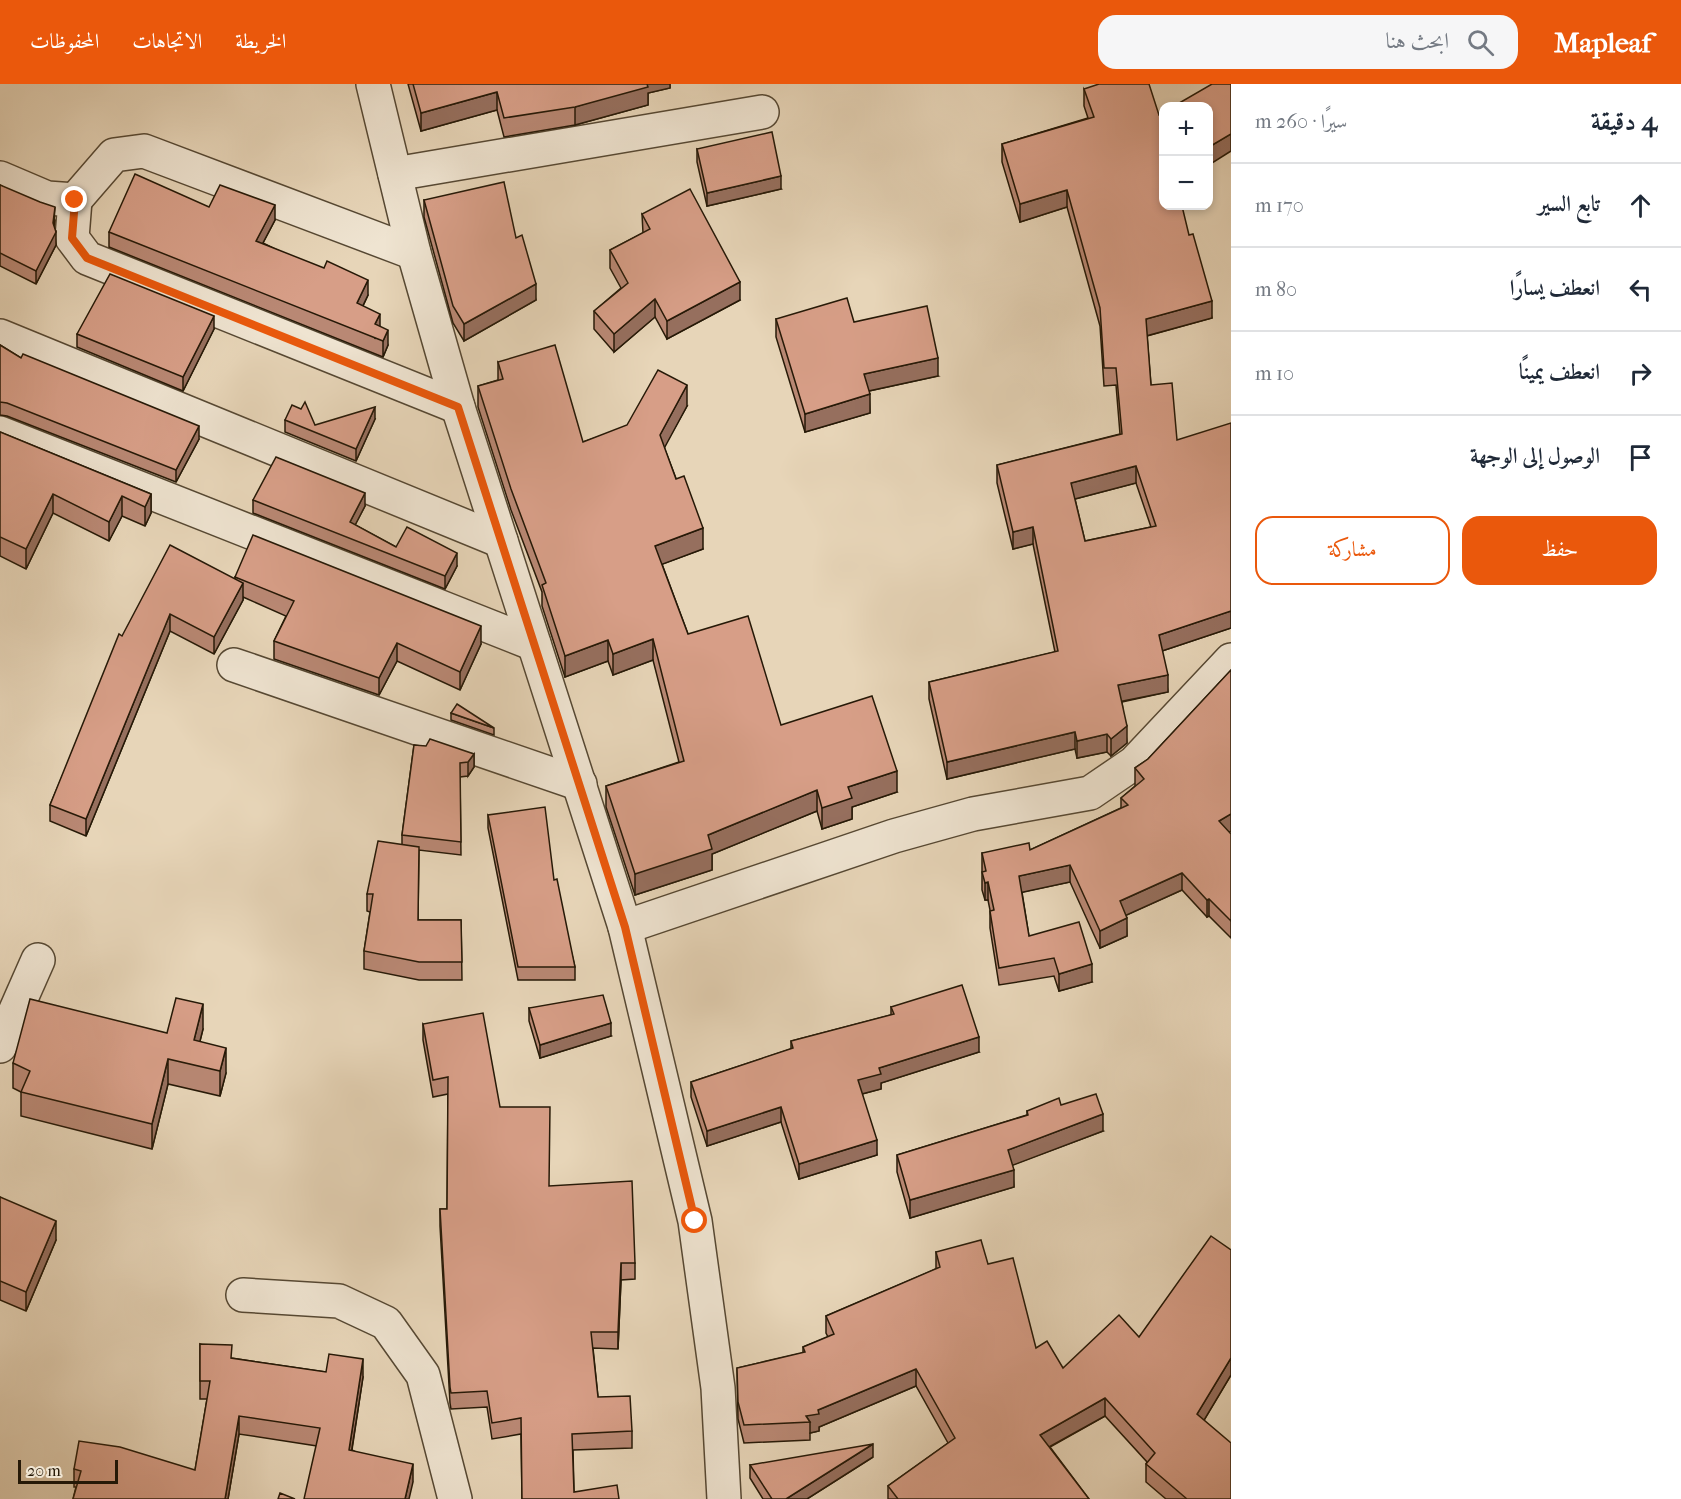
<!DOCTYPE html>
<html lang="ar">
<meta charset="utf-8">
<style>
:root{--surface:#fff;--page:#f6f6f7;--text:#1f2937;--muted:#747a83;--line:#e0e1e3;--accent:#ea580c}
body{margin:0;font-family:"IM FELL French Canon",Amiri,serif;background:var(--page);color:var(--text);direction:rtl}
.controls{position:absolute;right:18px;top:18px;display:grid;overflow:hidden;border-radius:12px;box-shadow:0 3px 9px #0003}
.controls button{width:54px;height:54px;display:grid;place-items:center;padding:0;border:0;border-bottom:2px solid var(--line);background:var(--surface);color:var(--text);font:30px sans-serif}
.scale{position:absolute;left:18px;bottom:15px;width:100px;box-sizing:border-box;padding-left:6px;border:3px solid #261907;border-top:0;font-size:16px;line-height:21px;white-space:nowrap;color:#261907;-webkit-text-stroke:4px #efe4d1;paint-order:stroke}
.stop{position:absolute;width:18px;height:18px;margin:-14px;border:4px solid #ea580c;border-radius:50%;background:#fff}
.stop.end{background:#ea580c;border-color:#fff;box-shadow:0 2px 6px #0008}
.list{margin:0;padding:0;list-style:none}
h2{display:flex;justify-content:space-between;align-items:center;height:78px;margin:0;padding:0 24px;font-size:26px}
h2 small{font-size:20px;font-weight:400;color:var(--muted)}
.list li{display:grid;grid-template-columns:39px 1fr auto;gap:18px;align-items:center;box-sizing:border-box;height:84px;padding:0 24px;border-top:2px solid var(--line)}
.list b{display:block;font-size:22px;white-space:nowrap}
.list em{font-size:20px;font-style:normal;color:var(--muted)}
.actions{display:flex;gap:12px;padding:18px 24px}
.actions a{flex:1;padding:14px 0;border:2px solid var(--accent);border-radius:18px;text-align:center;font-size:21px;color:var(--accent)}
.actions .main{background:var(--accent);color:#fff}
.icon{flex:none;width:33px;height:33px;fill:none;stroke:currentColor;stroke-width:2;stroke-linecap:round;stroke-linejoin:round}
.map{position:relative;flex:none;width:1231px;height:1415px;overflow:hidden;direction:ltr}
header{display:flex;align-items:center;gap:36px;box-sizing:border-box;height:84px;padding:0 30px;background:var(--accent);color:#fff}
header strong{font-size:28px}
nav{display:flex;gap:33px;margin-inline-start:auto;font-size:21px}
.search{width:420px;height:54px;background:var(--page);display:flex;align-items:center;gap:15px;box-sizing:border-box;padding:0 21px;border-radius:18px;color:var(--muted);font-size:22px}
main{display:flex}
aside{flex:1;background:var(--surface)}
.map>svg:first-child{display:block}
.lines{fill:none;stroke-linecap:round;stroke-linejoin:round}
.minor-casing{stroke:#564833;stroke-width:36}
.minor{stroke:#efe4d1;stroke-width:33}
.wall{fill:#b98874;stroke:#261907;stroke-width:1.5;fill-rule:evenodd}
.shaded-wall{fill:#966f5e;stroke:#261907;stroke-width:1.5}
.building{fill:#d79e87;stroke:#261907;stroke-width:1.5;fill-rule:evenodd}
.route{stroke:#ea580c;stroke-width:8}
</style>
<header>
<strong>Mapleaf</strong>
<div class="search"><svg class="icon" aria-label="search" viewBox="0 0 24 24"><circle cx="10" cy="10" r="6"/><path d="M15 15l6 6"/></svg>ابحث هنا</div>
<nav><a>الخريطة</a><a>الاتجاهات</a><a>المحفوظات</a></nav>
</header>
<main>
<aside>
<h2>4 دقيقة<small>سيرًا · 260 m</small></h2>
<ul class="list">
<li><svg class="icon" aria-label="ahead" viewBox="0 0 24 24"><path d="M12 20V5M6 11l6-6 6 6"/></svg><div><b>تابع السير</b></div><em>170 m</em></li>
<li><svg class="icon" aria-label="left" viewBox="0 0 24 24"><path d="M17 20v-9H6M10 6l-5 5 5 5"/></svg><div><b>انعطف يسارًا</b></div><em>80 m</em></li>
<li><svg class="icon" aria-label="right" viewBox="0 0 24 24"><path d="M7 20v-9h11M14 6l5 5-5 5"/></svg><div><b>انعطف يمينًا</b></div><em>10 m</em></li>
<li><svg class="icon" aria-label="arrive" viewBox="0 0 24 24"><path d="M6 21V4h12l-3 4 3 4H6"/></svg><div><b>الوصول إلى الوجهة</b></div></li>
</ul>
<div class="actions"><a class="main">حفظ</a><a>مشاركة</a></div>
</aside>
<div class="map">
<svg width="1231" height="1415" viewBox="0 0 1231 1415">
<rect width="100%" height="100%" fill="#e7d5b8"/>
<filter id="stains"><feTurbulence type="fractalNoise" baseFrequency=".00333" numOctaves="4"/><feColorMatrix values="0 0 0 0 .2 0 0 0 0 .09 0 0 0 0 .02 0 0 0 .5 -.17"/></filter>
<radialGradient id="worn" r=".72"><stop offset=".6" stop-color="#630" stop-opacity="0"/><stop offset="1" stop-color="#630" stop-opacity=".3"/></radialGradient>
<g class="lines">
<defs>
<g id="minor">
<path d="M373,0L414,169L458,323L625,843L695,1137L718,1304L724,1415"/>
<path d="M395,90L762,28"/>
<path d="M0,94L47,114L75,116L114,71L144,67L414,169"/>
<path d="M75,116L72,154L87,174L458,323"/>
<path d="M0,252L501,457"/>
<path d="M0,349L534,560"/>
<path d="M234,581L580,700"/>
<path d="M625,843L894,752L973,730L1090,709L1134,679L1231,576"/>
<path d="M0,962L38,876"/>
<path d="M243,1211L339,1217L386,1239L423,1291L455,1415"/>
</g>
</defs>
<!-- minor casing -->
<use href="#minor" class="minor-casing"/>
<!-- minor -->
<use href="#minor" class="minor"/>
</g>
<!-- wall -->
<g class="wall">
<path d="M408,0H670V4L648,9V21L575,41L504,53L497,26L421,47Z"/>
<path d="M1084,5L1164,122L1189,151L1212,234L1147,252L1151,301L1177,356L1231,544L1162,567L1168,608L1122,618L1127,659L1111,672L1107,668L1077,674L1075,665L947,695L929,615V598L1055,568L1033,460L1013,465L997,399V381L1120,350L1116,301L1104,302L1100,242L1067,123L1020,138L1002,78V60L1088,34L1084,22ZM1136,399L1151,443L1085,457L1075,415Z"/>
<path d="M697,65L781,105L707,122L697,78Z"/>
<path d="M0,101L55,136L54,142L56,161L36,200L0,182Z"/>
<path d="M424,116L516,154L536,216L464,257L453,239L424,133Z"/>
<path d="M209,123L275,136L263,159L368,211L363,222L380,243L388,261L383,273L109,163V148Z"/>
<path d="M642,130L740,216L667,255L655,233L614,268L594,245V227L621,204L610,184V166L643,149Z"/>
<path d="M776,235L938,292L869,307L870,329L805,348L776,253Z"/>
<path d="M214,245L183,307L77,263V250Z"/>
<path d="M0,261L21,274L199,355L176,398L7,332L0,331Z"/>
<path d="M498,278L583,358L687,322L664,363L703,465L662,480L688,550L781,641L897,708L852,723V735L822,745L817,727L712,770V786L635,811L606,723V702L679,678L653,576L613,591L608,577L565,593L542,522V508L511,426L478,323V302L498,296Z"/>
<path d="M301,325L315,341L375,335L356,377L285,348V336Z"/>
<path d="M0,348L151,410V429L145,442L122,432L109,457L53,429L26,485L0,472Z"/>
<path d="M253,416L365,422L355,441L396,463L457,482L445,505L253,429Z"/>
<path d="M235,493L481,560L460,606L397,577L379,611L274,575V557L286,532L243,513V516L214,570L170,547L86,752L50,737V721L122,552L235,495Z"/>
<path d="M1231,586V747L1229,748L1231,750V854L1209,832L1207,833L1182,806L1126,831L1127,852L1100,864L1070,798L1022,808L1029,852L1092,898L1059,907L1054,892L999,901L990,844V826L988,816H985L982,806V769L1030,766L1121,724V714L1135,702V684L1148,675Z"/>
<path d="M451,629L494,644V651L451,636Z"/>
<path d="M414,661L474,670V683L468,692L460,693L461,771L419,766L418,836H461L462,896H419L364,885V867L370,828L367,827V810L402,761V751Z"/>
<path d="M488,731L554,796L575,883V896H518L488,744Z"/>
<path d="M891,923L979,968L881,999V1005L862,1010L877,1071L799,1095L781,1038L707,1062L691,1013V998L791,965V957L891,931Z"/>
<path d="M529,924L611,952L540,974L529,937Z"/>
<path d="M423,940L500,1023L549,1102L635,1179V1195L621,1196L618,1265L593,1264L598,1313L632,1347V1364L573,1366L574,1408L619,1415H522L521,1350L492,1355L487,1323L451,1325L450,1319L440,1142V1125H447L448,1010L433,1013L423,956Z"/>
<path d="M203,945L200,957L226,989L220,1012L168,1000L152,1065L21,1032V1008L13,1004V979L167,949Z"/>
<path d="M1027,1027L1103,1047L1012,1081L1014,1103L910,1134L897,1088V1071L1027,1031Z"/>
<path d="M0,1113L56,1156L26,1227L0,1216Z"/>
<path d="M1231,1166V1291L1204,1336L1231,1415H1166L1146,1398V1380L1147,1378L1105,1332L1050,1363L1089,1415H888V1402L948,1359L916,1302L819,1343V1347L810,1349V1356L744,1359L738,1335L737,1284L803,1269V1263L828,1253L826,1249V1232L936,1185V1168L988,1180L1036,1264L1063,1284L1139,1253Z"/>
<path d="M200,1260L231,1274L326,1288L363,1293L352,1366L413,1398L317,1362L239,1350L228,1415H73L76,1403H74V1385L195,1386L207,1315H200Z"/>
<path d="M873,1373L807,1415H763L750,1394V1381Z"/>
</g>
<!-- shaded-wall -->
<g class="shaded-wall">
<path d="M645,0H670V4L648,9V21L575,41V23Z"/>
<path d="M497,8V26L421,47V29Z"/>
<path d="M1231,50V67L1209,81V63Z"/>
<path d="M781,92V105L707,122V109Z"/>
<path d="M1067,106V123L1020,138V120Z"/>
<path d="M275,121V136L256,172V157Z"/>
<path d="M55,123L53,152L56,148V161L36,200V187L53,139Z"/>
<path d="M368,196V211L357,234V219Z"/>
<path d="M740,198V216L667,255V237Z"/>
<path d="M536,200V216L464,257V240Z"/>
<path d="M655,215V233L614,268V250Z"/>
<path d="M1212,217V234L1146,252V235Z"/>
<path d="M380,230V245L375,255V240Z"/>
<path d="M214,232V245L183,307V293Z"/>
<path d="M388,246V261L383,273V257Z"/>
<path d="M938,274V292L864,308V290Z"/>
<path d="M687,301V322L660,372V351Z"/>
<path d="M870,310V329L805,348V330Z"/>
<path d="M375,323V335L356,377V365Z"/>
<path d="M199,342V355L176,398V386Z"/>
<path d="M1136,382V399L1071,416V399Z"/>
<path d="M365,409V422L350,451V438Z"/>
<path d="M53,410V429L26,485V465Z"/>
<path d="M151,410V429L145,442V423Z"/>
<path d="M122,412V432L109,457V438Z"/>
<path d="M1033,443V460L1013,465V448Z"/>
<path d="M703,444V465L655,483V462Z"/>
<path d="M457,469V482L445,505V492Z"/>
<path d="M243,499V516L214,570V553Z"/>
<path d="M1231,527V544L1159,568V551Z"/>
<path d="M170,530V547L86,752V735Z"/>
<path d="M481,542V560L460,606V588Z"/>
<path d="M653,555V576L613,591V570Z"/>
<path d="M608,556V577L565,593V572Z"/>
<path d="M397,559V577L379,611V594Z"/>
<path d="M1168,591V608L1118,618V601Z"/>
<path d="M1127,642V659L1111,672V655Z"/>
<path d="M1075,648V665L947,695V678Z"/>
<path d="M1107,650V668L1077,674V657Z"/>
<path d="M474,670V683L468,692V678Z"/>
<path d="M897,687V708L852,723V735L822,745V724L848,703Z"/>
<path d="M817,706V727L712,770V786L635,811V790L708,751Z"/>
<path d="M1231,730V747L1219,755V737Z"/>
<path d="M1070,781V798L1019,809V792Z"/>
<path d="M1182,789V806L1120,834V817Z"/>
<path d="M988,798V816H985V799Z"/>
<path d="M1209,815V832L1207,833V816Z"/>
<path d="M1127,834V852L1100,864V847Z"/>
<path d="M1092,880V898L1059,907V890Z"/>
<path d="M203,920V945L194,981V956Z"/>
<path d="M611,939V952L540,974V961Z"/>
<path d="M979,953V968L881,999V1005L858,1011V996L879,984Z"/>
<path d="M226,964V989L220,1012V987Z"/>
<path d="M168,975V1000L152,1065V1040Z"/>
<path d="M781,1023V1038L707,1062V1047Z"/>
<path d="M1103,1030V1047L1008,1083V1066Z"/>
<path d="M877,1056V1071L799,1095V1080Z"/>
<path d="M1014,1086V1103L910,1134V1116Z"/>
<path d="M56,1137V1156L26,1227V1208Z"/>
<path d="M621,1179V1196L618,1265V1248Z"/>
<path d="M1231,1274V1291L1197,1348V1330Z"/>
<path d="M363,1275V1293L349,1383V1366Z"/>
<path d="M916,1285V1302L819,1343V1347L810,1349V1338L806,1332L818,1326Z"/>
<path d="M1105,1314V1332L1040,1368V1351Z"/>
<path d="M239,1332V1350L228,1415H225Z"/>
<path d="M873,1360V1373L807,1415H786Z"/>
<path d="M413,1380V1398L409,1415H405Z"/>
</g>
<!-- building -->
<g class="building">
<path d="M413,0H647L648,3L575,23L504,34L497,8L421,29Z"/>
<path d="M1099,0H1149L1159,31L1164,29V122H1182L1189,151L1193,150L1212,217L1146,235L1151,301L1172,299L1177,356L1231,339V527L1159,551L1168,591L1118,601L1127,642L1111,655L1107,650L1077,657L1075,648L947,678L929,598L1058,567L1033,443L1013,448L997,381L1122,350L1116,284H1104L1100,224L1067,106L1020,120L1002,60L1094,33L1084,5ZM1136,382L1156,442L1085,457L1071,399Z"/>
<path d="M1212,0H1231V50L1209,63V22H1174Z"/>
<path d="M772,48L781,92L707,109L697,65Z"/>
<path d="M135,90L209,123L220,101L275,121L256,157L324,184L327,177L368,196L357,219L380,230L375,240L388,246L383,257L109,148Z"/>
<path d="M504,98L516,154L522,151L536,200L464,240L453,222L424,116Z"/>
<path d="M0,101L40,118L55,123L53,139L56,148L36,187L0,169Z"/>
<path d="M690,105L740,198L667,237L655,215L614,250L594,227L628,199L610,166L650,145L642,130Z"/>
<path d="M110,190L214,232L183,293L77,250Z"/>
<path d="M847,214L854,238L927,222L938,274L864,290L870,310L805,330L776,235Z"/>
<path d="M0,261L21,274L23,270L199,342L176,386L7,319L0,318Z"/>
<path d="M555,261L583,358L627,341L658,286L687,301L660,351L676,395L684,392L703,444L655,462L688,550L748,532L781,641L872,612L897,687L848,703L852,714L822,724L817,706L708,751L712,765L635,790L606,702L684,677L653,555L613,570L608,556L565,572L542,501L546,499L511,405L478,302L503,295L498,278Z"/>
<path d="M305,318L315,341L375,323L356,365L285,336L292,321L301,325Z"/>
<path d="M0,348L151,410L145,423L122,412L109,438L53,410L26,465L0,453Z"/>
<path d="M276,373L365,409L350,438L396,463L407,443L457,469L445,492L253,416Z"/>
<path d="M253,451L481,542L460,588L397,559L379,594L274,557L294,517L235,493Z"/>
<path d="M170,461L243,499L214,553L170,530L86,735L50,721L119,550L122,552Z"/>
<path d="M1231,586V730L1219,737L1231,750V837L1209,815L1207,816L1182,789L1120,817L1127,834L1100,847L1070,781L1019,792L1029,852L1079,838L1092,880L1059,890L1054,874L999,884L990,827L994,826L988,798L985,799L982,788L986,787L982,769L1029,759L1030,766L1128,721L1121,714L1144,695L1135,684L1148,675Z"/>
<path d="M457,620L494,644L451,629Z"/>
<path d="M430,655L474,670L468,678L460,679L461,758L402,751L414,661L426,662Z"/>
<path d="M545,723L554,796L557,795L575,883H518L488,731Z"/>
<path d="M378,757L419,763L418,836H461L462,878H419L364,867L373,810H367Z"/>
<path d="M962,901L979,953L879,984L881,990L858,996L877,1056L799,1080L781,1023L707,1047L691,998L793,964L791,957L894,930L891,923Z"/>
<path d="M603,911L611,939L540,961L529,924Z"/>
<path d="M176,914L203,920L194,956L226,964L220,987L168,975L152,1040L21,1008L30,987L13,979L30,915L167,949Z"/>
<path d="M483,929L500,1023H550L549,1102L632,1097L635,1179H621L618,1248H591L598,1313L630,1312L632,1347L572,1350L574,1408L617,1401L619,1415H522L521,1334L492,1339L487,1307L451,1309L450,1303L440,1125H447L448,993L433,996L423,940Z"/>
<path d="M1096,1010L1103,1030L1008,1066L1014,1086L910,1116L897,1071L1028,1031L1027,1027L1059,1014L1061,1021Z"/>
<path d="M0,1113L56,1137L26,1208L0,1197Z"/>
<path d="M1211,1152L1231,1166V1274L1197,1330L1231,1359V1415H1187L1146,1380L1155,1369L1105,1314L1040,1351L1089,1415H898L888,1402L955,1354L916,1285L818,1326L819,1330L806,1332L810,1338L744,1341L738,1318L737,1284L805,1268L803,1263L834,1250L826,1232L940,1183L936,1168L981,1156L988,1180L1013,1174L1036,1264L1047,1257L1063,1284L1119,1231L1139,1253Z"/>
<path d="M200,1260L232,1261L231,1274L326,1288L329,1270L363,1275L349,1366L413,1380L405,1415H304L320,1344L239,1332L225,1415H73L81,1387L74,1385L79,1357L120,1363L195,1386L210,1297H200Z"/>
<path d="M873,1360L786,1415H772L750,1381Z"/>
<path d="M280,1409L295,1415H278Z"/>
</g>
<g class="lines">
<!-- route -->
<path class="route" d="M75,116L72,154L87,174L458,323L625,843L695,1137"/>
</g>
<rect width="100%" height="100%" filter="url(#stains)"/>
<rect width="100%" height="100%" fill="url(#worn)"/>
</svg>
<div class="controls">
<button>+</button>
<button>−</button>
</div>
<div class="scale">20 m</div>
<div class="stop" style="left:695px;top:1137px"></div>
<div class="stop end" style="left:75px;top:116px"></div>
</div>
</main>
